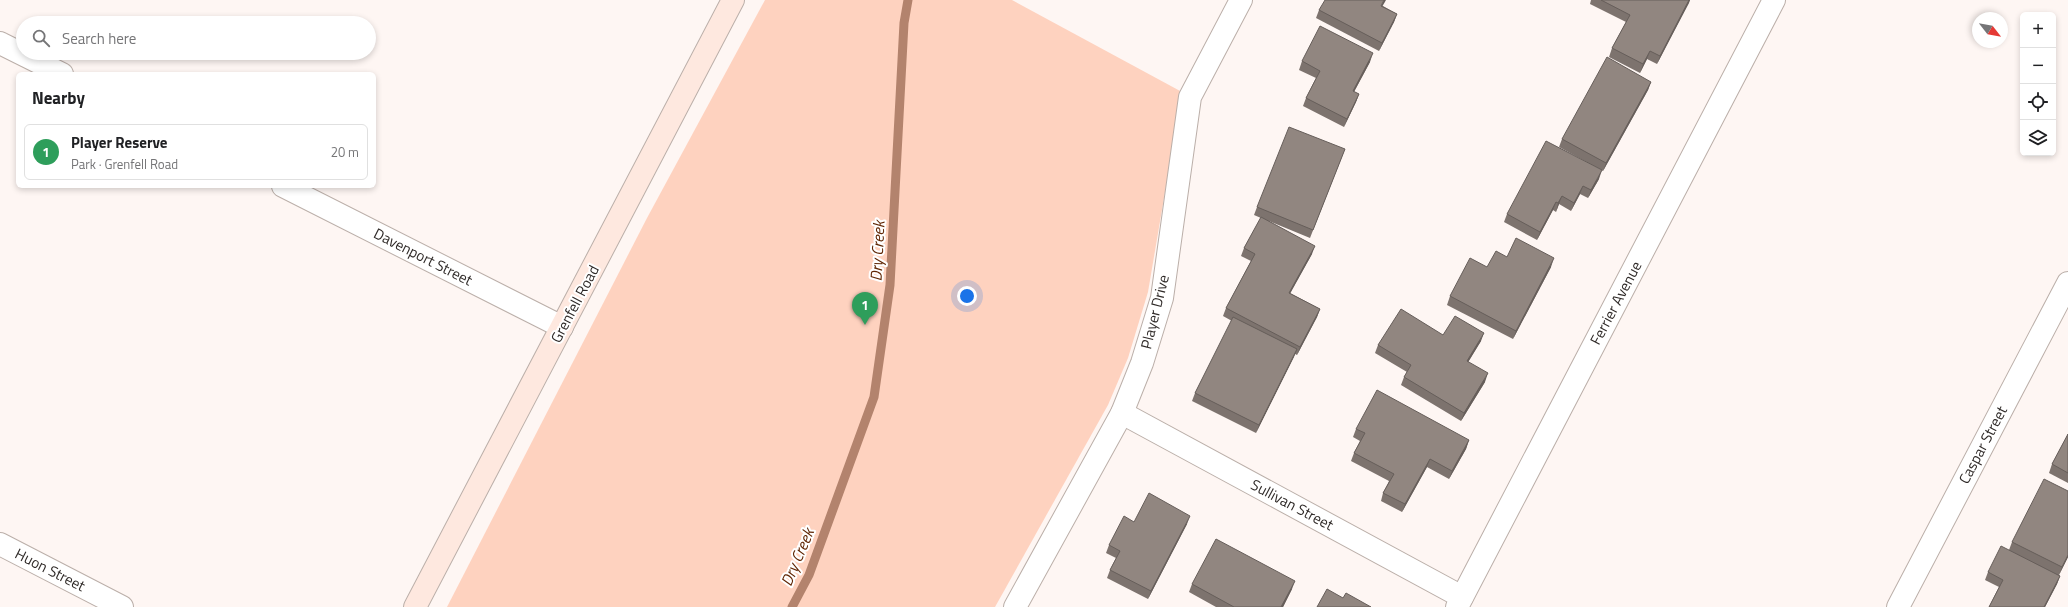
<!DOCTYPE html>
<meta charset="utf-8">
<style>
:root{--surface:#fff;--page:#f6f6f6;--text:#202124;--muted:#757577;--line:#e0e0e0;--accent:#d93025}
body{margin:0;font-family:"Titillium Web",sans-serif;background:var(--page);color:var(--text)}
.controls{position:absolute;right:12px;top:12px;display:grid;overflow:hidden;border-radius:6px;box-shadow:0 2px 6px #0003}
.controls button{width:36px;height:36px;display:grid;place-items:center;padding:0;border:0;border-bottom:1px solid var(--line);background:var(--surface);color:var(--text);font:20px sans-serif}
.compass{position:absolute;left:1972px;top:12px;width:36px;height:36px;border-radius:50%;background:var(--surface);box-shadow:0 2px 6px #0003;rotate:121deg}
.you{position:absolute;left:967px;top:296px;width:14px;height:14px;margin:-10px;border:3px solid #fff;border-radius:50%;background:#1a73e8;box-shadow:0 0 0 6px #1a73e833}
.badge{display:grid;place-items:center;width:26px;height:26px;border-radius:50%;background:var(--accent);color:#fff;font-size:13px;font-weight:700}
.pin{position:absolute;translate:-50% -33px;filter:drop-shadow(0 1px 2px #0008)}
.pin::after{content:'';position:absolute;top:21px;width:14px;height:12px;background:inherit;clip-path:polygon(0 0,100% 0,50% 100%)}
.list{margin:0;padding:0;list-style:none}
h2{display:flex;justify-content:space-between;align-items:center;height:52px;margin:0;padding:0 16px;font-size:17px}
h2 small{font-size:13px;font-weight:400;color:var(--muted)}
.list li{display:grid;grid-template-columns:26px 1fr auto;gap:12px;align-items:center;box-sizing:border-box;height:56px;margin:0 8px 8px;padding:0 8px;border:1px solid var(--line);border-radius:6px}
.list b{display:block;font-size:15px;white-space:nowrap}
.list p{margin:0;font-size:13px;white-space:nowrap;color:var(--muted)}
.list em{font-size:13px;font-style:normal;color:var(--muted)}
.icon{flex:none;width:22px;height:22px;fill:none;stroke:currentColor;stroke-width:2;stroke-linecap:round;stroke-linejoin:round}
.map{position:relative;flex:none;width:2068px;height:607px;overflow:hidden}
.search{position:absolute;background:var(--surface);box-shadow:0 2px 6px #0003;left:16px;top:16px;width:360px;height:44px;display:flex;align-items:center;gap:10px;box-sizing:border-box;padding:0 14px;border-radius:22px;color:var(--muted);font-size:15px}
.panel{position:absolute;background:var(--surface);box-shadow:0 2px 6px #0003;left:16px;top:72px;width:360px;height:116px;border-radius:6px}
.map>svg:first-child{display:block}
.green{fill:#fed2bf}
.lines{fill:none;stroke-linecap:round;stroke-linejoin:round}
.stream{stroke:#b3836d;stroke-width:9}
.minor-casing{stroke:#bbafa9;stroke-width:24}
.secondary-casing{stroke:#bbafa9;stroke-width:24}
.minor{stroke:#fff;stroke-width:22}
.secondary{stroke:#fee8df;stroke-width:22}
.wall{fill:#7d736e}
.shaded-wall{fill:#665e5a}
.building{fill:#918680;stroke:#665e5a}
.labels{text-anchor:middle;stroke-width:4;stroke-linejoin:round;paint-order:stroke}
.street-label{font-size:15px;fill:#2f2a28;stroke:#fff}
.water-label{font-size:16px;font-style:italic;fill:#602604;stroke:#fff}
</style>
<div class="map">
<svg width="2068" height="607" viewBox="0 0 2068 607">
<rect width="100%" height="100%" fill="#fef6f3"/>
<!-- green -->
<path class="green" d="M765,0H1012L1182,92L1148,292L1128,358L1108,405L995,607H447L647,218Z"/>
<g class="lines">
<!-- stream -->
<path class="stream" d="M792,607L809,575L874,397L890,285L904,23L908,0"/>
<defs>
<g id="minor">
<path d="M0,43L62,74"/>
<path d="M283,186L562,327"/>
<path d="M1122,413L1462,597"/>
<path d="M0,544L122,607"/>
<path d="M1015,607L1122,413L1142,363L1162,298L1190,97L1241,0"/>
<path d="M1457,607L1774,0"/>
<path d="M1898,607L2068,283"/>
</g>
<path id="secondary" d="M415,607L733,0"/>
</defs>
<!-- minor casing -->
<use href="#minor" class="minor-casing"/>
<!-- secondary casing -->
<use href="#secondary" class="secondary-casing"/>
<!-- minor -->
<use href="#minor" class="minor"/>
<!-- secondary -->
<use href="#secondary" class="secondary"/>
</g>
<!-- wall -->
<g class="wall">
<path d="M1591,0H1690L1657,64L1647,59L1640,73L1609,57L1612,48L1626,22L1590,4Z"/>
<path d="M1383,6L1397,14L1394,22L1379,51L1316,18L1319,10Z"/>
<path d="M1302,61L1370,62L1354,92L1359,94L1356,102L1344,127L1303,106L1306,98L1316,78L1299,70Z"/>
<path d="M1651,82L1648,90L1603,171L1559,147L1562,139Z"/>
<path d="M1345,149L1310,238L1269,221L1312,254L1290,293L1320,309L1317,317L1297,355L1295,354L1256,433L1192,401L1195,393L1232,321L1223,316L1226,308L1251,261L1241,256L1244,248L1261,218L1254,215L1257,207Z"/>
<path d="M1599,179L1588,198L1580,194L1571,211L1559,204L1556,212L1553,210L1537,240L1504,222L1507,214Z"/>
<path d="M1507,257L1551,267L1513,339L1447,305L1450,296L1487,267Z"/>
<path d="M1443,335L1481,341L1468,362L1485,382L1461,421L1401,385L1404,377L1407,372L1375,353L1378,345Z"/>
<path d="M1356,429L1469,440L1466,449L1449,479L1427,467L1402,512L1381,501L1383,493L1389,481L1351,461L1354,453L1360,441L1353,437Z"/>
<path d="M2068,434V483L2049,473L2052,464Z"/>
<path d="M2068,491V557L2059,575L2060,576L2057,584L2045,607H1989L1999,587L1985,580L1988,572L2009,550L2012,542Z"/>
<path d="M1134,522L1187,524L1148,599L1107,578L1110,570L1116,558L1106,553L1109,545Z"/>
<path d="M1192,584L1292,589L1283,607H1216L1189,592Z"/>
</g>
<!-- shaded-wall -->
<g class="shaded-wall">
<path d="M1384,0H1386L1378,14L1381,6Z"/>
<path d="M1689,0H1690L1689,3L1657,64L1660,56Z"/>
<path d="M1397,14L1394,22L1379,51L1382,43Z"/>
<path d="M1650,51L1647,59L1640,73L1643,64Z"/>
<path d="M1373,53L1370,62L1350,99L1353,91Z"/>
<path d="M1651,82L1648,90L1603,171L1606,163Z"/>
<path d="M1359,94L1356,102L1344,127L1347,119Z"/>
<path d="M1602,170L1599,179L1588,198L1591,190Z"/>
<path d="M1583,186L1580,194L1571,211L1574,203Z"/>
<path d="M1562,196L1556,212L1558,203Z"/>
<path d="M1556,202L1553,210L1537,240L1540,232Z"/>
<path d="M1315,246L1312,254L1286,301L1289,293Z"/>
<path d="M1554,258L1551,267L1513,339L1516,331Z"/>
<path d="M1320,309L1317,317L1297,355L1300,347Z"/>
<path d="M1484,333L1481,341L1464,369L1467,361Z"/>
<path d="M1297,349L1294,357L1256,433L1259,425Z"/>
<path d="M1488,373L1485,382L1461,421L1464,413Z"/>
<path d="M1469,440L1466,449L1449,479L1452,471Z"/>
<path d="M1430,459L1427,467L1402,512L1405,504Z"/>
<path d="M1190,516L1187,524L1148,599L1151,591Z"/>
<path d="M2068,555V557L2059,575L2062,567Z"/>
<path d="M2060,576L2057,584L2045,607H2044Z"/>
<path d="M1295,581L1292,589L1283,607H1281Z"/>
</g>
<!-- building -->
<g class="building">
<path d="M1325,0H1384L1381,6L1397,14L1382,43L1319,10Z"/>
<path d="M1601,0H1689L1660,56L1650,51L1643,64L1612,48L1630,15Z"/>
<path d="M1320,26L1373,53L1353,91L1359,94L1347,119L1306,98L1320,71L1302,61Z"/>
<path d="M1607,57L1651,82L1606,163L1562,139Z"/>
<path d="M1289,127L1345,149L1313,230L1257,207Z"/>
<path d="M1546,141L1602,170L1591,190L1583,186L1574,203L1562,196L1558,203L1556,202L1540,232L1507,214Z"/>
<path d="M1261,217L1315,246L1289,293L1320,309L1300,347L1226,308L1255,254L1244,248Z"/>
<path d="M1516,238L1554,258L1516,331L1450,296L1470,258L1487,267L1496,251L1507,257Z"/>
<path d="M1401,309L1443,335L1455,316L1484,333L1467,361L1488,373L1464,413L1404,377L1411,365L1378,345Z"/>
<path d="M1233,317L1297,349L1259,425L1195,393Z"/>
<path d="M1377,390L1469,440L1452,471L1430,459L1405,504L1383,493L1394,474L1354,453L1365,433L1356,429Z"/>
<path d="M2068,434V473L2052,464Z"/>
<path d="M2044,479L2068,491V555L2062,567L2012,542Z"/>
<path d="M1149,493L1190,516L1151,591L1110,570L1120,551L1109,545L1124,516L1134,522Z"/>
<path d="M1216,539L1295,581L1281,607H1234L1192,584Z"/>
<path d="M2001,546L2060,576L2044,607H1989L2003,580L1988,572Z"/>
<path d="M1327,589L1343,598L1346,593L1371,607H1317Z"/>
</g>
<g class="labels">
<!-- street labels -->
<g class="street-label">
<text transform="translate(423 257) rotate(27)" y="5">Davenport Street</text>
<text transform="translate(1616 303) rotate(-62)" y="5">Ferrier Avenue</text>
<text transform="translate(575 304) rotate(-62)" y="5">Grenfell Road</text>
<text transform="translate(1155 312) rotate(-76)" y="5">Player Drive</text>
<text transform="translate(1983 445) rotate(-62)" y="5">Caspar Street</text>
<text transform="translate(1292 505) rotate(28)" y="5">Sullivan Street</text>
<text transform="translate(50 570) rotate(27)" y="5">Huon Street</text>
</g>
<!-- water labels -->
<g class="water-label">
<text transform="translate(877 251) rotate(-87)" y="6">Dry Creek</text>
<text transform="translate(797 557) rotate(-67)" y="6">Dry Creek</text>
</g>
</g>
</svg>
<div class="controls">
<button>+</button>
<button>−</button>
<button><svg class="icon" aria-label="locate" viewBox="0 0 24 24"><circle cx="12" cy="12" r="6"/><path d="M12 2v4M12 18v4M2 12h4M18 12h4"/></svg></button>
<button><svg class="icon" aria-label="layers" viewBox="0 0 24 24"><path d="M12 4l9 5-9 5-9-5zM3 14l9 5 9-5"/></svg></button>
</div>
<svg class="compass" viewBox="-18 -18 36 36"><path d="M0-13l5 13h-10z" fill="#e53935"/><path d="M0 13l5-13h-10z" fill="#757577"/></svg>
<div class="you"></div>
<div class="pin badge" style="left:865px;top:325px;background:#2e9e5b">1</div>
<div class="search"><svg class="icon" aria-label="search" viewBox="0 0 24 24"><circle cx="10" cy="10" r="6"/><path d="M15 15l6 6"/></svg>Search here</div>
<section class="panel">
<h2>Nearby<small></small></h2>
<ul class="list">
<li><span class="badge" style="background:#2e9e5b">1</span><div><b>Player Reserve</b><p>Park · Grenfell Road</p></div><em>20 m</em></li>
</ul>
</section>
</div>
